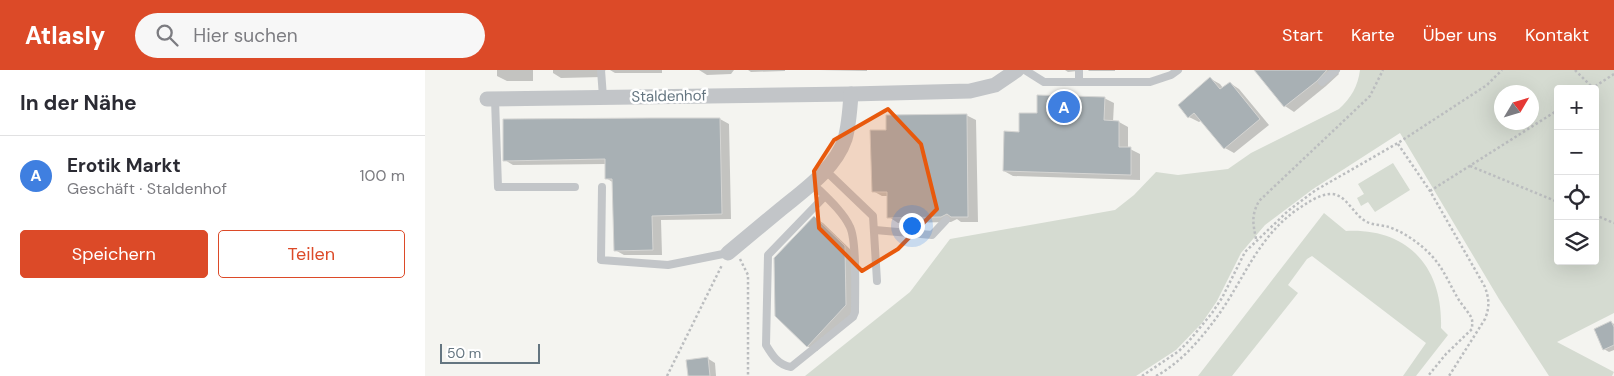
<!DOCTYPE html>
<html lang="de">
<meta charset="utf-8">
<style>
:root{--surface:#fff;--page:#f7f7f7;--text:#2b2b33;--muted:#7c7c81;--line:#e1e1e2;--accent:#dc4a28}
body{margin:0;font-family:"DM Sans",sans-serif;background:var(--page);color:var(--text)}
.controls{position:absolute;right:15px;top:15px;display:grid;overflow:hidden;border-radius:5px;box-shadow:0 5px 20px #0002}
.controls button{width:45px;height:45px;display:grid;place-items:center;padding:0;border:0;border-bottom:1px solid var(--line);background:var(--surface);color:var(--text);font:25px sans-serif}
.compass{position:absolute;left:1069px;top:15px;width:45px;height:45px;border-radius:50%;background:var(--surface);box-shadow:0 5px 20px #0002;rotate:52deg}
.scale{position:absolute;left:15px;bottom:12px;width:100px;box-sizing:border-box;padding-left:5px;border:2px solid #647580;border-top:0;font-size:14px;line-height:18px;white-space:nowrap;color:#647580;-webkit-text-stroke:4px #fff;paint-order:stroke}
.you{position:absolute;left:486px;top:155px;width:18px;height:18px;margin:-12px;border:4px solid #fff;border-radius:50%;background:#1a73e8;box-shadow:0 0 0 8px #1a73e833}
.badge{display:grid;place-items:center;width:32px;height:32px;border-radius:50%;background:var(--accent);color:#fff;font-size:16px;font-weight:700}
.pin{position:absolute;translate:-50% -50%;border:2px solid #fff;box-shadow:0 1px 5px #0006}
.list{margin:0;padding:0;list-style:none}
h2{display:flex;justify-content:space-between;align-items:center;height:65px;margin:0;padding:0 20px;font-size:21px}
h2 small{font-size:16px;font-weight:400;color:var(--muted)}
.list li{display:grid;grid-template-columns:32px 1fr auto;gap:15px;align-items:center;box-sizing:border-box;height:80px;padding:0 20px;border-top:1px solid var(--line)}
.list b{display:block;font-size:19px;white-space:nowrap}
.list p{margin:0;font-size:16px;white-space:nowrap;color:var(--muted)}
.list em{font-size:16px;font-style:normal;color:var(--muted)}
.actions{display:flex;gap:10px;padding:15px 20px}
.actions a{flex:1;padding:11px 0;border:1px solid var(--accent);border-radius:5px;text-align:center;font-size:18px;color:var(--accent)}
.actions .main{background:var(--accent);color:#fff}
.icon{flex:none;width:28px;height:28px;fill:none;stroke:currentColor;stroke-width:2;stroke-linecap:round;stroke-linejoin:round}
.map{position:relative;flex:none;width:1189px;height:306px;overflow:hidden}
header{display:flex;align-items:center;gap:30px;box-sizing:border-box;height:70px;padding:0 25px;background:var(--accent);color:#fff}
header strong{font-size:24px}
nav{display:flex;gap:28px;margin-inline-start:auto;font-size:18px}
.search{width:350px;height:45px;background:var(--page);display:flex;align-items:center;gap:12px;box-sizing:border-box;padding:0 18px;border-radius:28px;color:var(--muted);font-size:19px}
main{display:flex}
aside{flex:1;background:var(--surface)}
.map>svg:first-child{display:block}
.green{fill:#d5dbd1;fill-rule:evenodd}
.shadow{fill:#0003}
.building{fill:#a8b0b4;stroke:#d5d5d3}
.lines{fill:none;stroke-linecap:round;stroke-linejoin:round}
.path{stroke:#bbbdbf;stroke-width:2.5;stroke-dasharray:2.5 2.5;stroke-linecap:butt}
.service{stroke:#c2c5c8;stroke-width:8}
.minor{stroke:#c2c5c8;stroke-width:15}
.marked{fill:#e8590c;fill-opacity:0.2;stroke:#e8590c;stroke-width:4;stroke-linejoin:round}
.labels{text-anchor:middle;stroke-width:5;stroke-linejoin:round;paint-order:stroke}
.street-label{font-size:15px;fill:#647580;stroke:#fff}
</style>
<header>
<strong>Atlasly</strong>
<div class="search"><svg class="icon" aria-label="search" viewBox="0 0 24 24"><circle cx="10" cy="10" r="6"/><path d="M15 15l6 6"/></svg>Hier suchen</div>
<nav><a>Start</a><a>Karte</a><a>Über uns</a><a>Kontakt</a></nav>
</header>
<main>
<aside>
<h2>In der Nähe<small></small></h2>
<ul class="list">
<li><span class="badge" style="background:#3f7fe0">A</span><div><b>Erotik Markt</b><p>Geschäft · Staldenhof</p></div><em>100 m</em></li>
</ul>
<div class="actions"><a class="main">Speichern</a><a>Teilen</a></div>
</aside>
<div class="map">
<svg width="1189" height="306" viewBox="0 0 1189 306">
<rect width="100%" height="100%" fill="#f4f4f0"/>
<!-- green -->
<g class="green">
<path d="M935,0H1189V243L1132,272L1189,302L1187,306H1124L1074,229L975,63L888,119L840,155L816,183L792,231L777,253L751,280L711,306H380L485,222L525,169L690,140L709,125L731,102L753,105L803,99L826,83L914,39C926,28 933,16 935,0ZM1133,19H1170V191H1133ZM1106,22V52H1076V22Z"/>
<path d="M968,93L985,120L950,142L943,132L936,136L932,128L939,124L933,114Z"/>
<path d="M899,143L921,161C984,158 1018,198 1016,258L1023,265L991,306H978L1001,273L887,186L882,189L863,215L873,223L807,306H773Z"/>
</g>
<!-- shadow -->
<g class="shadow">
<path d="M72,0H108V11H82L72,6Z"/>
<path d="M128,0H181L179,1L177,7L136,8L128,3Z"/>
<path d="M185,0H237V3H190Z"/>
<path d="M274,0H309L306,4L282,5Z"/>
<path d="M323,0H360V1L326,2Z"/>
<path d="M393,0H442V1L394,0Z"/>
<path d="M640,0H652V1L643,2Z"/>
<path d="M663,0H690V1H664Z"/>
<path d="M830,0H911L914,4L901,16L869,42L860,36Z"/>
<path d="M786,9L795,14L798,18L805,13L814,19L844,55L809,83L800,78L777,50L774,52L764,47Z"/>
<path d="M679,28L689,33L688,52H694L703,57V78L715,84V110L588,106L579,101L595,63L613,45Z"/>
<path d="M541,45L551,50L553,152H536L532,149L526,152L473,153L464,147L463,126H457L448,121L462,61Z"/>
<path d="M295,49L304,54L306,149L236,150L237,185H199L190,180L189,113L181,108V94L88,95L80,90Z"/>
<path d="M389,148L398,153L429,183L430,241L392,281L382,276Z"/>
<path d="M1186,252L1189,254V280L1184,282L1179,279Z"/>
<path d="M282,288L290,293L291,306H265Z"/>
</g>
<!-- building -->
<g class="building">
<path d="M829,0H902L892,11L859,37Z"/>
<path d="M785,7L795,19L805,12L835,49L799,79L769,43L763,48L753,35Z"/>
<path d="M612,25L680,27L679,50L694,51V77H706V105L578,101L579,61L594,62V43H612Z"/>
<path d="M542,44L543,147H526L522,144L516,147L462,148V122H447L445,60H461V45Z"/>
<path d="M226,48H295L297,144L227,146L228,180L189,181L187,109H180V89L78,91V49Z"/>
<path d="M389,146L420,176L421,235L382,277L350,246L349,188Z"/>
<path d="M1186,251L1189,257V275L1178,280L1169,259Z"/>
<path d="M283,287L285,306H263L261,290Z"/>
</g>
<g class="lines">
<!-- path -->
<g class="path">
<path d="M1150,0L1168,18"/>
<path d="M1166,19L1189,4"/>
<path d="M973,74L1005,121L1060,217C1064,229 1065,236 1060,249L1024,306"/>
<path d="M1045,96L1133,132"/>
<path d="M1005,121L1133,40"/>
<path d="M1170,145L1189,153"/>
<path d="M831,169C828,153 826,146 834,131L945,26L958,0"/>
<path d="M315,189L323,205V306"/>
<path d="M242,306L297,195"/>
<path d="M717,306L754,281L764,271L787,243L797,228L820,182L863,141L891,120L973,73L1062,15L1077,0"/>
<path d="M731,306C754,294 774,271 789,251C820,210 832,164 879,135C887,130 896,124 907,124C922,125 929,146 942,152C948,155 957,155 964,157C980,163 993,172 1005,184C1017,196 1023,211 1031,225C1035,233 1042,240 1046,247C1048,251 1047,254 1047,259L1021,284L1003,306"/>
</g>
<!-- service -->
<g class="service">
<path d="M176,0L178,27"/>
<path d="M600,0L619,12H725L746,5L753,0"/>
<path d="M654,0V12"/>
<path d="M897,12L911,0"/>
<path d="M70,29L73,117H150"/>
<path d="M400,100L448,146L452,211"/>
<path d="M387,113C399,125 418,141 425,157C432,171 430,223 430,242L428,247L366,297C353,295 347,285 341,275L343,185L400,126"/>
<path d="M177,117L176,190L243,195L303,183"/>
<path d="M450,160L507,165L521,150"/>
</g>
<!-- minor -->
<g class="minor">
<path d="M62,29L426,24L545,21L570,15L592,0"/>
<path d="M303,183C320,169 338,154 356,139C379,120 410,99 420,69C424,55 425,39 426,24"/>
</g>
</g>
<!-- marked area -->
<path class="marked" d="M463,39L496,74L512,139L473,179L437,201L394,158L389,101L409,70Z"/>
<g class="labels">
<!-- street labels -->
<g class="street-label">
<text transform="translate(244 26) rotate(-1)" y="5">Staldenhof</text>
</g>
</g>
</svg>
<div class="controls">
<button>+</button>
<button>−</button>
<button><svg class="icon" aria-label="locate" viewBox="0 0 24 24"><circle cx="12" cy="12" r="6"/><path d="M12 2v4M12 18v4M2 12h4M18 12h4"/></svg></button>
<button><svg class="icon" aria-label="layers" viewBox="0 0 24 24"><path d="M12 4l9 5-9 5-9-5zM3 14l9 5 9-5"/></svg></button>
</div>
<svg class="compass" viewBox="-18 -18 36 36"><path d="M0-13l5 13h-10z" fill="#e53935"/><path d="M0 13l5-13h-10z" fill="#7c7c81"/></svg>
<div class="scale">50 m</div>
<div class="you"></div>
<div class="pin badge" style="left:639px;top:37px;background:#3f7fe0">A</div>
</div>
</main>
